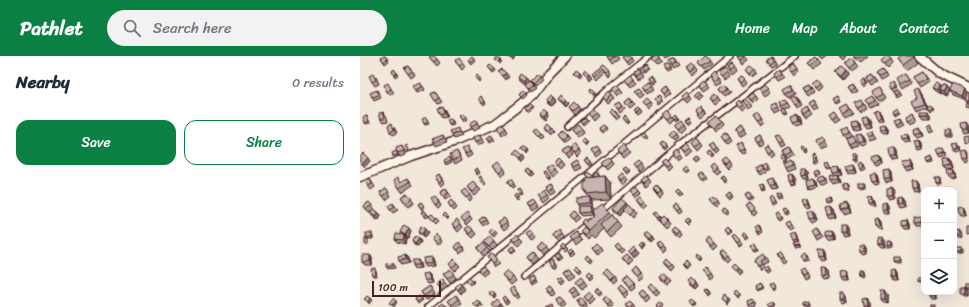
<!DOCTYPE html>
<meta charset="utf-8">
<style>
:root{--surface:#fff;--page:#f2f2f3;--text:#1f2937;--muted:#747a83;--line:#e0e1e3;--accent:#0b8043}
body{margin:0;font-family:Sriracha,sans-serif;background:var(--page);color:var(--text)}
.controls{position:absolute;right:12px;bottom:12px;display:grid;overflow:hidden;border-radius:8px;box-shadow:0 4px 16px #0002}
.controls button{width:36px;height:36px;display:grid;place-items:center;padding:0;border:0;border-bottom:1px solid var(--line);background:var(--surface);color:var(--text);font:20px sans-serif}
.scale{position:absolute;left:12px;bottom:10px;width:69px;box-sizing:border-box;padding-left:4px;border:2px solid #4a1f2b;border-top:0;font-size:11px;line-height:14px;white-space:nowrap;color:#4a1f2b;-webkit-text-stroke:3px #fcf5e5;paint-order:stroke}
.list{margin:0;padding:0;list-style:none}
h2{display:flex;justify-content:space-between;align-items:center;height:52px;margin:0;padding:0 16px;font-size:17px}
h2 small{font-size:13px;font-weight:400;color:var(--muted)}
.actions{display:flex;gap:8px;padding:12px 16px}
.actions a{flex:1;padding:9px 0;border:1px solid var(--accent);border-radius:12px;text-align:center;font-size:14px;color:var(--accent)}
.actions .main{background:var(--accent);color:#fff}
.icon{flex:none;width:22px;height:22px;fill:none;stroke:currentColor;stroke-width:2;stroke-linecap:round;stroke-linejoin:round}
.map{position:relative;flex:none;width:609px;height:251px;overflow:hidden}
header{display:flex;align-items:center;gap:24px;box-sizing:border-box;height:56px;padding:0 20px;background:var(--accent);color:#fff}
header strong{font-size:19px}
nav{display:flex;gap:22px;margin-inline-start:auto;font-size:14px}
.search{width:280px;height:36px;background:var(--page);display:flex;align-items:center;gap:10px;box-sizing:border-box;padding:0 14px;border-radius:22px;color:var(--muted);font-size:15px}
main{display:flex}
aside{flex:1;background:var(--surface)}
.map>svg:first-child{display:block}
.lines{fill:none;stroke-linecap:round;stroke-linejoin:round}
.minor-casing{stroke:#4a1f2b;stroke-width:8}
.highway-casing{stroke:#4a1f2b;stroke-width:11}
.minor{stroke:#fcf5e5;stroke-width:5}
.highway{stroke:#fcf5e5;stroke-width:8}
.wall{fill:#ab9d96;stroke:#4a1f2b}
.shaded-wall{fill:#8b7f7a;stroke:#4a1f2b}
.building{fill:#c7b6af;stroke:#4a1f2b}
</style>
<header>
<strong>Pathlet</strong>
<div class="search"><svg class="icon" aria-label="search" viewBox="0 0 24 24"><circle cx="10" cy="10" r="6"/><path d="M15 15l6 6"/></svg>Search here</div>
<nav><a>Home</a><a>Map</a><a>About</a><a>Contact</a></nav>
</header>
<main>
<aside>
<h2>Nearby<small>0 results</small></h2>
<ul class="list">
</ul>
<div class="actions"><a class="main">Save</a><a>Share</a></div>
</aside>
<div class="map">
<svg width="609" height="251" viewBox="0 0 609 251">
<rect width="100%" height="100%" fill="#f1e8da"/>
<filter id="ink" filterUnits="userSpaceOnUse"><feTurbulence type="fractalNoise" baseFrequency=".025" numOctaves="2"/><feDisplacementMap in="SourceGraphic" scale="8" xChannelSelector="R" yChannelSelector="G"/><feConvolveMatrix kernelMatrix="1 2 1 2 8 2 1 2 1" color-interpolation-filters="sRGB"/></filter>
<g filter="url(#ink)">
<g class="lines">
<defs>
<g id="minor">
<path d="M207,71L253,29L289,0"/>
<path d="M241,155L316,91L435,0"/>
<path d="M164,221L229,166"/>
<path d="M68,251L370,0"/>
</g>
<g id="highway">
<path d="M559,0L580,18L609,32"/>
<path d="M0,121L51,100L96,85L135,68L171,40L189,16L205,0"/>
</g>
</defs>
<!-- minor casing -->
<use href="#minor" class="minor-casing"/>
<!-- highway casing -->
<use href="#highway" class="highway-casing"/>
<!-- minor -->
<use href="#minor" class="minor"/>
<!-- highway -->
<use href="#highway" class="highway"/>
</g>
<!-- wall -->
<g class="wall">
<path d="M25,0L29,5L25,8L21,2Z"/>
<path d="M112,0L115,4L111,8L108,4Z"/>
<path d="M146,0H155L153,4Z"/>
<path d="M247,0H257L259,3L252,8Z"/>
<path d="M270,0L273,5L268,9L262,1Z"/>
<path d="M297,0L302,8L297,11L291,4Z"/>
<path d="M302,0H311V1L305,4Z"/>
<path d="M346,0L352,8L344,14L338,7Z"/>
<path d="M378,0H386L389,4L383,8Z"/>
<path d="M411,0L416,8L411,10L406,3Z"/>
<path d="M459,0H467L463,4Z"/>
<path d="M479,0H486L483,4Z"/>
<path d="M493,0H508L501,6Z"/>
<path d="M553,0L558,7L547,15L538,3Z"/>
<path d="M69,1L77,3L80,7L77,10Z"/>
<path d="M456,1L462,8L454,14L448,7Z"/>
<path d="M492,2L498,11L491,15L485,7Z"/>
<path d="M314,3L319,10L313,14L308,6Z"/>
<path d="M531,3L533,7L528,12L521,4Z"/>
<path d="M95,5L103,7L105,10L102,14Z"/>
<path d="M372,6L377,13L372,17L367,9Z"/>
<path d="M332,7L338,15L332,20L326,11Z"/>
<path d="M433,7L439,16L434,20L428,11Z"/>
<path d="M244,9L252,18L250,21L246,16L238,24L233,18Z"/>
<path d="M286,9L288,14L283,17L282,15Z"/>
<path d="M308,9L311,15L307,17L305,15Z"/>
<path d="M48,10L55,19L51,22L44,12Z"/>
<path d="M365,10L370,18L365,22L359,14Z"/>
<path d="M128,11L135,13L136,15L133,17Z"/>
<path d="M278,12L283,20L278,23L273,16Z"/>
<path d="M395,12L397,16L392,20L386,13Z"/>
<path d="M34,13L38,19L35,21L32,15Z"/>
<path d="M419,13L425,21L419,24L414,17Z"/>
<path d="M523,13L528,21L522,25L517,17Z"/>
<path d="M486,14L488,18L483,24L475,16Z"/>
<path d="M562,16L569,26L560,32L553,21Z"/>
<path d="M180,19L182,23L175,30L170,24Z"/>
<path d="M350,19L359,21L362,25L357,29Z"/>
<path d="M382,19L387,26L382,30L377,22Z"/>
<path d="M512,19L518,27L512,30L507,22Z"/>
<path d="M546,19L552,28L543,34L540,30Z"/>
<path d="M16,21L19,28L15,30L12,26Z"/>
<path d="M115,21L120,22L121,23L119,26Z"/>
<path d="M158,21H166L175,32L171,36L165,28L160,24Z"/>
<path d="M291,21L295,27L292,29L288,23Z"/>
<path d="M273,23L276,26L270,31L264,24Z"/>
<path d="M505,23L508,28L504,31L501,25Z"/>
<path d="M344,24L350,31L344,35L339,28Z"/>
<path d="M288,26L293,34L287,38L282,30Z"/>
<path d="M534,27L538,35H539L542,39L537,42L534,37L531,34Z"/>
<path d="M364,28L370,36L364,40L359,32Z"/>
<path d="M405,28L411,36L405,40L402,36Z"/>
<path d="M493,28L498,35L493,38L488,31Z"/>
<path d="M257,29L263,37L258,41L252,33Z"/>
<path d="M431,29L436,37L429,41L426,37Z"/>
<path d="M452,29H460L462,32L458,36Z"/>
<path d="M63,30L65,34L57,37L55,34Z"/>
<path d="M449,30L454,37L448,41L443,33Z"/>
<path d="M30,31L34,37L30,39L27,36Z"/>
<path d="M305,31L310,38L305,42L300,35Z"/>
<path d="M582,31H587L590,35L587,40L583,38L581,36L580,38L575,35L572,32Z"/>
<path d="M279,32L284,39L280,42L274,35Z"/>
<path d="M520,32L525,42L519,45L516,42Z"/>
<path d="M17,34L21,42L14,45L12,41Z"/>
<path d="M163,34L167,39L163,43L159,39Z"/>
<path d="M590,35L609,37V48L607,47L605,43L593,39Z"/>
<path d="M75,36L82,46L78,48L71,38Z"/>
<path d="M340,36L343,40L339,44L335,40Z"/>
<path d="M561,37L568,50H573L574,52L571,55L567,50L556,54L554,50L557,42Z"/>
<path d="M252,39L255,43L248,48L243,41Z"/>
<path d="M121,40L126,47L124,49L119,42Z"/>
<path d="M299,40L303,46L299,49L295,43Z"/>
<path d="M322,40H330L332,43L328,47Z"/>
<path d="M396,40L398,43L393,48L388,41Z"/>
<path d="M478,40L481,46L477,48L473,43Z"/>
<path d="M512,40L518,48L510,52L508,48Z"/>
<path d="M358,41L360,45L355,49L350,42Z"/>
<path d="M192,42L195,46L191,51L187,49L185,45Z"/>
<path d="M438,42L442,50L438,53L436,49Z"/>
<path d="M198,43L209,47L206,51Z"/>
<path d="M270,43L275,50L270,54L265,47Z"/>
<path d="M426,43L431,51L426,53L429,58L426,59L423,54L424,53L422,50Z"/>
<path d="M378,44L385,53L381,56L375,47Z"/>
<path d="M382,45L389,47L392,51L388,54Z"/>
<path d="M454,45L458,52L454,55L449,48Z"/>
<path d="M260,47L265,54L260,58L255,50Z"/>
<path d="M283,47H291L293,50L289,54Z"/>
<path d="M417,47L422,55L416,58L414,54Z"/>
<path d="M504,47L507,53L500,56L498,52Z"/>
<path d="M488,48L494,57L486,61L484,57Z"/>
<path d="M218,50L220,53L215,59L209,51Z"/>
<path d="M341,50L347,57L342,61L337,54Z"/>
<path d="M172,51L173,52L168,57L165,53Z"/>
<path d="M232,52L238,60L233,65L227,57Z"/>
<path d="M447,52L452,60L446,64L443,60Z"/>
<path d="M278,53L282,57L278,60L274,56Z"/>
<path d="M538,53L539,56L534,59L533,57Z"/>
<path d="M85,54L87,61L82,62L80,59Z"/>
<path d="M517,54L520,58L522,64L518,66L516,63Z"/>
<path d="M23,56L26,59L28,65L24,66L21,63Z"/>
<path d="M249,56L257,58L259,62L256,64Z"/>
<path d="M476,56L481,64L476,67L473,64Z"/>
<path d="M552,56L556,65L549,68L546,64Z"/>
<path d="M187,57L189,60L186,65L182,62L180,59Z"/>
<path d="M103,58L107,64L103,66L99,60Z"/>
<path d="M303,58L312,60L315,63L311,67Z"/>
<path d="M317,58L320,62L317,65L314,61Z"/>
<path d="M399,58L405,68L401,71L394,61Z"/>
<path d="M560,58H571V62H563Z"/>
<path d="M7,60L10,67L6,68L5,67Z"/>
<path d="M330,60L333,64L330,67L326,63Z"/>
<path d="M506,60L509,64L511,71L506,72L503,68Z"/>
<path d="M224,61L228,65L223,69L221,66Z"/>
<path d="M264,61L269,67L267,69L262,63Z"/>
<path d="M539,61L541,64L543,68L537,71L535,67Z"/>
<path d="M440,62L442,68L436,70L433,67Z"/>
<path d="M67,63L69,68L65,69L64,68Z"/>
<path d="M92,64L94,69L90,70L89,69Z"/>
<path d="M116,64L120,72L113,75L110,71Z"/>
<path d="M349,65L361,66L363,70L356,75Z"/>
<path d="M325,67L327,71L321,77L315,69Z"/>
<path d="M499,67L500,74L494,75L492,71Z"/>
<path d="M143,68L148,76L142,80L140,76Z"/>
<path d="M571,68L574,75L570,77L569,75Z"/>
<path d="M524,69L527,73L528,77L523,78L520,75Z"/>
<path d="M34,71L37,77L33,79L30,76Z"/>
<path d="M246,71L247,73L243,77L239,72Z"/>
<path d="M380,71L385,79L379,83L374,75Z"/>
<path d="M609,71V77L604,78L602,74Z"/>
<path d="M185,72H192L195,76L191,79L187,75Z"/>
<path d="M222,73L224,77L218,82L211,74Z"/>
<path d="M591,74L592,76V81H587L586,79Z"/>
<path d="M174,75L182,78L185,82L182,84Z"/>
<path d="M489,75L492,80L486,83L483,79Z"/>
<path d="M511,75L516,83L510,85L508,81Z"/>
<path d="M561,75L563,80L557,82L554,79Z"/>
<path d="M100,76L102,80L94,83L92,79Z"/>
<path d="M284,76L288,81L285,83L281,78Z"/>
<path d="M317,78L319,81L315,85L309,79Z"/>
<path d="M365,78L371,87L367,90L361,81Z"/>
<path d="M546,78L548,81L549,86L544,87L541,83Z"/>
<path d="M83,79L87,86L76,90L74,86Z"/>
<path d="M119,79L124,86L118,90L113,82Z"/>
<path d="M131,79L135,84L130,87L127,82Z"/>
<path d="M198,79L207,80L209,84L205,87Z"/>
<path d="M400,79L404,86L399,89L395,82Z"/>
<path d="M337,81L343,89L338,94L332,86Z"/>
<path d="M463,81L468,89L460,92L458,89Z"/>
<path d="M503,81L506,88L501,90L498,87Z"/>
<path d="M422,82L426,89L422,91L420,87Z"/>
<path d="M495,84L498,90L491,92L489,89Z"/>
<path d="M558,84L561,88L562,94L558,95L556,92Z"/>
<path d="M222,85L228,86L229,87L226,90Z"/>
<path d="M303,86L307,91L304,94L300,88Z"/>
<path d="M353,86L359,95L356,98L349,88Z"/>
<path d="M327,87L333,95L327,100L321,92Z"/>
<path d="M381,87L386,97L382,99L379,96Z"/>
<path d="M408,88L414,97L410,100L407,96Z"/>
<path d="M42,90L44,94L46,99L40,101L38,98L39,100L34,102L33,100L36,95Z"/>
<path d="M237,90L242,97L237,101L232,94Z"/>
<path d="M600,90L601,95L596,96L594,93Z"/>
<path d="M208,91L213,99L208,103L202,95Z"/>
<path d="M429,91L434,99L428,103L422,95Z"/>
<path d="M210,92L219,94L221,97L217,101Z"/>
<path d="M444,92L445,96L443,97L442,95Z"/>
<path d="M534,92L536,95L537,103L532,104L529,100Z"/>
<path d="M316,93L322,102L318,105L312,96Z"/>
<path d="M267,94L270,97L263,103L257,95Z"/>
<path d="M350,94L354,100L352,102L347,96Z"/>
<path d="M607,94L609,97V106L607,107L604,103Z"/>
<path d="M97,95L102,104L95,108L93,104Z"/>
<path d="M110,95L112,99L107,102L105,98Z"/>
<path d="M586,96L587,100L581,102L579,99Z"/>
<path d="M497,98V104H494L493,103Z"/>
<path d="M455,99L457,106L453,107L452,105Z"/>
<path d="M518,99L521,102L522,107L516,109L514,106Z"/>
<path d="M338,100L341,104L337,107L334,103Z"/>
<path d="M425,100L427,105L424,107L423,105Z"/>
<path d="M90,101L92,106L86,109L85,107Z"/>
<path d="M228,102L233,108L230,110L225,104Z"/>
<path d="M573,103L574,107L569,108L567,107Z"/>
<path d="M217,104L222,112L216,115L211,108Z"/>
<path d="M201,105L204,109L200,113L194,106Z"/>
<path d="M252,105L254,108L248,114L242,107Z"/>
<path d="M300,105L309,107L312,110L308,114Z"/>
<path d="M431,105L433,108L435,113L428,116L426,112Z"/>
<path d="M468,105L471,112L468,113L467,112Z"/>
<path d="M592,105L594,113L588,114L585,111Z"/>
<path d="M363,106L371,107L373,111L369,114Z"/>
<path d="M404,106L409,112L406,114L401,109Z"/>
<path d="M503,106L505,111L501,113L500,111Z"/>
<path d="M191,108L197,117L192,121L185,112Z"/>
<path d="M281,108L283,112L279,116L273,109Z"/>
<path d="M355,108L361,116L357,119L351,111Z"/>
<path d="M493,108L495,112L496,116L488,118L486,114Z"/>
<path d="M133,109L144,112L146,116L142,120Z"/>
<path d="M400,109L405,116L400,119L395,112Z"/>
<path d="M552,109L553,114L546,116L543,112Z"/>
<path d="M117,112L120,117L117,119L114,114Z"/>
<path d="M266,112L270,116L267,119L263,114Z"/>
<path d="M168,113L173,119L170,121L165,115Z"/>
<path d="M323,113H329L330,115L327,117Z"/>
<path d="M480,113L482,119L478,120L479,123L480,127L473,129L470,125L474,120L473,117Z"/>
<path d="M529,113L531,117L532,126L526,127L524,123Z"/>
<path d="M459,114L460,118L455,120L454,118Z"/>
<path d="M593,114L595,117L596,122L591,123L588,120Z"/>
<path d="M184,115L190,122L188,124L182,116Z"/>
<path d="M229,116L233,121H234L238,117L240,121L245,120L250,127L251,143L232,144V150H231L233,154L250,156L262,171L251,181L244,173L234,182L231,179L228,183L220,175L225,172L221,166H227L234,160L233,158V159L221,160L218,157V150L216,148L229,141L224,135L226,126L228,122L225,118Z"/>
<path d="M447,116L448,122L443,123L441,120Z"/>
<path d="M342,117L347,123L344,125L339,119Z"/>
<path d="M79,118L85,127L81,130L75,121Z"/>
<path d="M432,118L435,122L436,128L431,129L429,125Z"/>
<path d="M517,119L519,127L515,128L512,125Z"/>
<path d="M364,120L367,125L364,127L361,122Z"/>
<path d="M463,120L466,123L467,128L461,129L459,126Z"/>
<path d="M264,121L267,125L262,129L257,122Z"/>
<path d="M579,121L580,122L581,128H577L576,127Z"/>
<path d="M48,122L53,129L42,136L39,132L41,126Z"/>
<path d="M289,122L291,125L286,130L281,123Z"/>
<path d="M10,123L15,131L11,134L8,130Z"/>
<path d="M151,123L155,130L152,132L147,126Z"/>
<path d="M456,125L457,131L450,133L447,130Z"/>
<path d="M414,126L417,133L412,134L410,131Z"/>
<path d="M504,127L505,128V132L499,133L498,131Z"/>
<path d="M191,128L196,136L190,139L185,131Z"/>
<path d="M403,128L404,130L405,135L402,136L401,134Z"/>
<path d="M486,128L488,130L489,135L485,136L484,134Z"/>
<path d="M558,128L559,135L554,136L552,132Z"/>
<path d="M107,131H118L121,134L114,140Z"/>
<path d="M293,131L301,133L303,137L300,140Z"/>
<path d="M26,132L31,140L26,144L20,136Z"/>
<path d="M532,132L535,136V143L530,144L527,140Z"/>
<path d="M86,133L91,140L85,144L80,136Z"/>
<path d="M160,133L163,139L161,140L157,134Z"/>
<path d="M271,134H279L282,137L276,141Z"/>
<path d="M101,136L110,139L112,142L109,146Z"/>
<path d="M315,136H321L323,138L320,141Z"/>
<path d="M370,136L373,141L370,144L366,139Z"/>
<path d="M47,137L54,147L48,151L41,141Z"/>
<path d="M420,137L422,142L418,143L417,141Z"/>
<path d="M156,138L160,143L157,145L154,140Z"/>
<path d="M389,138L393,144L389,146L385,140Z"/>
<path d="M178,139H187L190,142L184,147Z"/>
<path d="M412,141L416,148L412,150L411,148Z"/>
<path d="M447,141L449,145L451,151L447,152L445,148Z"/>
<path d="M542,141L545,145L546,151L541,152L539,148Z"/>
<path d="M471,142L473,147L468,148L467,147Z"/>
<path d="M278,143L286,145L289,148L285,152Z"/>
<path d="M350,143L358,145L360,148L357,151Z"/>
<path d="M78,144L81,150L78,152L75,149Z"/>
<path d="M91,144L97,152L94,155L88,147Z"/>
<path d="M174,144L179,151L173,155L168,148Z"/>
<path d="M514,144L516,150L512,151L509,147Z"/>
<path d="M9,146L14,153L19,157L21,160L18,165L13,161L10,157L12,155L9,157L4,150Z"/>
<path d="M61,146L65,152L62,154L58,148Z"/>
<path d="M267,146L268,149L275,154L277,157L273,162L265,154L260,160L255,156L253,152Z"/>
<path d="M33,147L38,154L33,157L30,154Z"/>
<path d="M390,147L397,157L394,160L386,150Z"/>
<path d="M487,147L489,150L491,156L484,158L481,154Z"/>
<path d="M528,147L530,151L531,157H526L523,154Z"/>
<path d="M313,150L320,152L322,156L319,158Z"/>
<path d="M471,151L474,154L476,162L470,164L468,160Z"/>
<path d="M365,153L369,158L366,160L362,155Z"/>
<path d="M64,154L69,160L66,162L61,156Z"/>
<path d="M427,154L428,158L425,159L424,157Z"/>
<path d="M605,154L606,160H601L599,157Z"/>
<path d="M453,155L456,158L458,165L453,167L450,163Z"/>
<path d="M85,157L89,162L87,164L83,159Z"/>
<path d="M294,157L300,159L301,160L299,163Z"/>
<path d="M418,157L421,163L418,165L416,163Z"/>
<path d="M209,159H216L219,162L214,166Z"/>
<path d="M69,160L76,162L79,165L76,168Z"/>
<path d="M124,160L128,166L123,170L119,164Z"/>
<path d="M110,161L112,164L107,169L101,162Z"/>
<path d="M561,161L564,164V170H557L555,167Z"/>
<path d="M144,162L149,170L144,174L138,166Z"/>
<path d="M299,162L308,163L311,167L307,171Z"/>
<path d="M328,162L332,166L329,169L325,165Z"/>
<path d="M518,163L521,167L522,174H518L515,171Z"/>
<path d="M548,164L550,168V173H545L543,170Z"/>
<path d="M92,168H101L103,171L98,176Z"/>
<path d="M399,169L403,176L400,178L399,176Z"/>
<path d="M432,169L434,173L430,175L427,172Z"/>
<path d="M368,171L373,176L369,179L365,174Z"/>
<path d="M487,171L488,178L483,179L480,175Z"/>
<path d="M65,173L68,177L64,182L60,179L58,176Z"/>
<path d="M105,173L114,174L117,178L113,182L108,177Z"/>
<path d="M312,173L320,174L322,178L319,181Z"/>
<path d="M457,173L463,182L458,185L456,181Z"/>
<path d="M171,174L176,181L171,184L169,181Z"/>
<path d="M51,175L48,182L45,181L46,183L45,188L37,186L35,183L42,179L40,176Z"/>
<path d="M136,175L137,177L134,181L129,176Z"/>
<path d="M471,175L474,179V183L468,185L465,181Z"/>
<path d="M599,175L601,177L602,182L598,183L597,181Z"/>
<path d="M216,176L222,184L216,189L210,181Z"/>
<path d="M386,176L390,181L387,183L383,178Z"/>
<path d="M202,178L205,182L199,187L193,180Z"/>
<path d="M284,178L293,179L295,183L292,186L286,181Z"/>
<path d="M13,179V183H7L6,181Z"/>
<path d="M373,180L381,184L383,188L380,190Z"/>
<path d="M72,182H80L82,186L78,189Z"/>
<path d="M152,182H160L163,185L158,190Z"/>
<path d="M437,182L441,192L436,193L434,191V188L433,186Z"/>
<path d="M59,183L61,186L58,191L54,189L52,185Z"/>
<path d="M134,185L137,189L132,194L127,190L124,186Z"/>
<path d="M524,185L525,192H521L518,189Z"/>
<path d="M346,186L354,188L357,191L353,195Z"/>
<path d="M530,186L532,188V192L528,193L527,191Z"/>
<path d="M183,187L189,195L183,200L177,192Z"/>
<path d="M298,187L306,189L308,193L305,196Z"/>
<path d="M503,188L505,191L506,197L502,198L499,194Z"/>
<path d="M397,189L399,194L395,195L394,194Z"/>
<path d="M102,190L105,193L100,197L95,191Z"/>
<path d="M153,190L156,195L152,198L149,193Z"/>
<path d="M254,190L261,192L264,195L261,198Z"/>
<path d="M200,191L206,192L208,194L205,196Z"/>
<path d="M232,191H240L242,195L238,199Z"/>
<path d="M117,192H127L130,195L124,201Z"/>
<path d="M464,194L466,198L467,205L463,206L460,202Z"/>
<path d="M603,194V197H596L595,196Z"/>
<path d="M213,195L215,197L211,200L208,196Z"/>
<path d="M172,196L178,204L172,209L166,201Z"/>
<path d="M132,197L139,208L134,211L127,201Z"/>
<path d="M199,197L203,202L199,204L195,199Z"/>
<path d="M360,197L368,199L370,202L367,206L362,201Z"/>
<path d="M10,199L12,202V209H5L2,206Z"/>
<path d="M337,199L341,204L339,206L335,201Z"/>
<path d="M447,200L449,205L445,206L443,205Z"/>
<path d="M72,201L74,205L75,210L66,211L64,208Z"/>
<path d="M406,201L408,206L402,209L404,211L400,214L394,204Z"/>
<path d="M423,201L426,206L423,208L420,204Z"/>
<path d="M48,202L49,207L41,209L39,205Z"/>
<path d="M226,202L232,203L233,205L231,207Z"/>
<path d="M270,202L273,205L268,210L262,203Z"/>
<path d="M193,203L197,210L193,212L189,205Z"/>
<path d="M541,203V207H536L534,205Z"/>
<path d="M326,205L330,210L327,213L323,208Z"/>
<path d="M304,206L313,208L315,211L312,215L306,209Z"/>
<path d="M33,207L34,209L35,212L28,213L26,211Z"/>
<path d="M60,207L61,212L54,213L52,209Z"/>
<path d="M97,207L100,210L95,215L89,208Z"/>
<path d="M217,209L222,214L220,217L216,213Z"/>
<path d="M407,210L410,215L407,217L404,213Z"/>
<path d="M210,211L216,219L210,223L204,215Z"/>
<path d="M276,211L284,221L279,225L272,215Z"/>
<path d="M90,213L96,222L90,227L83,218Z"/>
<path d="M126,213L128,216L123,220L118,214Z"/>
<path d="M16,214L17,220H13L12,219Z"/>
<path d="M342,214L350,217L352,221L350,224Z"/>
<path d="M503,214L505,215L506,221L504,222L502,220Z"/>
<path d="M536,214L538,218L539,225H535L533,221Z"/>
<path d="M469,215L470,222L464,223L462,220Z"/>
<path d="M487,215L489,218L490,225H484L482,222Z"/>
<path d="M230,216L234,221L231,224L227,219Z"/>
<path d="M446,216L448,221L444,223L442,219Z"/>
<path d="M68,217L71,221L73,227L68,228L65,225Z"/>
<path d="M244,217L255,221L257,225L253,228Z"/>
<path d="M142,219L153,221L156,225L151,229Z"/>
<path d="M174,220L177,226L172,229L169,223Z"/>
<path d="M202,220L205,225L202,228L198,222Z"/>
<path d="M300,221L308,222L311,226L307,229L302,225Z"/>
<path d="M564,222V226H559L558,225Z"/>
<path d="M106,224H113L114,226L111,229Z"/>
<path d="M262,224L273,227L275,231L271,234Z"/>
<path d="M224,225L227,229L221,233L215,226Z"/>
<path d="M328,225L337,226L339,230L336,233L331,229Z"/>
<path d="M85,227L88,230L82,235L77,228Z"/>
<path d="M400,227L403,232L398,235L395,230Z"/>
<path d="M609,227V232H606L607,234V240H603L600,237L604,230Z"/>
<path d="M414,228L416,232L413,234L412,232Z"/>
<path d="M190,229L195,238L192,240L186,232Z"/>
<path d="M70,230L75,238L66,244L61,236Z"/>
<path d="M154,231L160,241L157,243L150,233Z"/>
<path d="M214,231L219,238L214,242L209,235Z"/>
<path d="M288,231L297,234L300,237L296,240Z"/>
<path d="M238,232L242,238L239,240L235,234Z"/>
<path d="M258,232L267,235L269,238L265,242Z"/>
<path d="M348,233L352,238L350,240L346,234Z"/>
<path d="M283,234L290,243L286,247L279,237Z"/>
<path d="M569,236H575L576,237V243H571L569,240Z"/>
<path d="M96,239L102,247L96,251H93L88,245Z"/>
<path d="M232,239L235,243L230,248L223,240Z"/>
<path d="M528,239V247L523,246L521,243Z"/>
<path d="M60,240L63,244L58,248L55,243Z"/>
<path d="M144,240L149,246L146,248L142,242Z"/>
<path d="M486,240L487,246L483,247L480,243Z"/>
<path d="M200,241L206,249L203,251H201L196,243Z"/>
<path d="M221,241L228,251H221L217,244Z"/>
<path d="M247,241L254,250L252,251H249L243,244Z"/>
<path d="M396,246L397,250L395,251H391L389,249Z"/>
<path d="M510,246V251H505L504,249Z"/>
<path d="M415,247L416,250L410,251Z"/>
<path d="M449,247V250H445L443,249Z"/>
<path d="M266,248H273L275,251H268Z"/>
</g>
<!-- shaded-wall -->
<g class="shaded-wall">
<path d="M151,0H155L153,4L151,1Z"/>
<path d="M141,4L142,5L140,8L139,6Z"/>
<path d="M486,14L488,18L483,24L481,20Z"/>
<path d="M220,16L222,18L220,21L218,19Z"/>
<path d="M146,17L149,21L146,24L143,20Z"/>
<path d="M230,18L233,22L230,25L228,21Z"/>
<path d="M166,21L169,24L166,28L164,25Z"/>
<path d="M580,29L583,33L580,34L581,36L580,38L578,34Z"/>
<path d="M587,31L590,35L587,40L584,36Z"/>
<path d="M558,33L561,37L568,50L565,47Z"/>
<path d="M605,33L607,37L605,44L602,40Z"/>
<path d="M235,36L237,38L234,40L233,38Z"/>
<path d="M192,42L195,46L191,51L188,48Z"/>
<path d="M206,44L209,47L206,51L204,47Z"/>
<path d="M82,51L85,54L87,61L84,57Z"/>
<path d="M517,54L520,58L522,64L520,61Z"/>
<path d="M568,55L571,58V62L568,58Z"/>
<path d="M187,57L189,60L186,65L184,61Z"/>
<path d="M437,59L440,62L442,68L439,65Z"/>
<path d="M506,60L509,64L511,71L508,67Z"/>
<path d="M496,64L499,67L500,74L498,70Z"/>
<path d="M606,67L609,71V77L607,74Z"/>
<path d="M524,69L527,73L528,77L525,73Z"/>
<path d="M559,71L561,75L563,80L560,77Z"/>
<path d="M500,78L503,81L506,88L503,85Z"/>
<path d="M546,78L548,81L549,86L547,82Z"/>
<path d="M558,84L561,88L562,94L560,91Z"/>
<path d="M597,87L600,90L601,95L598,92Z"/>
<path d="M534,92L536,95L537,103L535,100Z"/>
<path d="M168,93L169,95L167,98L166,96Z"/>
<path d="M163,99L165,103L162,106L160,102Z"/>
<path d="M518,99L521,102L522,107L520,104Z"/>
<path d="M8,102L10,105L5,111L2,108Z"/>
<path d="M589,102L592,105L594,113L591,109Z"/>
<path d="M550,105L552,109L553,114L551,111Z"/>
<path d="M493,108L495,112L496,116L494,113Z"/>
<path d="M478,110L480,113L482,119L479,116Z"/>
<path d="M444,113L447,116L448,122L445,119Z"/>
<path d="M529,113L531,117L532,126L530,123Z"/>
<path d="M593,114L595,117L596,122L594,118Z"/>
<path d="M515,116L517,119L519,127L517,124Z"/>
<path d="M432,118L435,122L436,128L433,125Z"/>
<path d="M477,119L479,123L480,127L478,123Z"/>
<path d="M245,120L250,127L251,143L246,136Z"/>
<path d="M412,122L414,126L417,133L414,129Z"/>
<path d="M453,122L456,125L457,131L455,128Z"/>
<path d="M556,125L558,128L559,135L557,132Z"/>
<path d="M532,132L535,136V143L533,140Z"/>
<path d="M512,140L514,144L516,150L513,147Z"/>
<path d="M230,141L232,145V150L230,147Z"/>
<path d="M447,141L449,145L451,151L449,147Z"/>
<path d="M542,141L545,145L546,151L543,147Z"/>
<path d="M267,146L269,150L260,160L258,156Z"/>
<path d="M487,147L489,150L491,156L488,152Z"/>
<path d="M528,147L530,151L531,157L528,153Z"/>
<path d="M230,150L233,153V159L231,156Z"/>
<path d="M603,150L605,154L606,160L604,156Z"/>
<path d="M471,151L474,154L476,162L473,159Z"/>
<path d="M453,155L456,158L458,165L455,162Z"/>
<path d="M19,157L21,160L18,165L16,161Z"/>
<path d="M594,157L595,159L596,165L594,162Z"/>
<path d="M561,161L564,164V169L562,166Z"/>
<path d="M518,163L521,167L522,174L520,170Z"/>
<path d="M548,164L550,168V173L548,169Z"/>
<path d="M485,168L487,171L488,178L485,175Z"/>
<path d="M49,172L51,175L48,182L45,179Z"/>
<path d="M65,173L68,177L64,182L62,178Z"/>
<path d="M471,175L474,179V183L472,180Z"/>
<path d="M435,178L437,182L441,192L437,185Z"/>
<path d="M44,179L46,183L45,188L43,184Z"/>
<path d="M293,179L295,183L292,186L290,183Z"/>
<path d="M521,182L524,185L525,192L522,188Z"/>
<path d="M59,183L61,186L58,191L55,188Z"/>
<path d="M284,187L285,189L282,193L281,191Z"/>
<path d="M503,188L505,191L506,197L503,194Z"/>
<path d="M276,194L279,197L274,203L271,199Z"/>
<path d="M464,194L466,198L467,205L465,201Z"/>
<path d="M10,199L12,202V209L10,205Z"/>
<path d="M45,199L48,202L49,207L46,203Z"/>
<path d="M72,201L74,205L75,210L72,207Z"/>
<path d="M58,204L60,207L61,212L58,209Z"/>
<path d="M378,211L381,215L378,218L375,214Z"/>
<path d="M466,212L469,215L470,222L467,219Z"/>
<path d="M536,214L538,218L539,225L537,221Z"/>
<path d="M487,215L489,218L490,225L488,221Z"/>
<path d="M68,217L71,221L73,227L70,223Z"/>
<path d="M337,226L339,230L336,233L334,230Z"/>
<path d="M102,229L105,233L101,238L98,234Z"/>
<path d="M604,230L607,234V240L604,237Z"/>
<path d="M525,235L528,239V247L525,243Z"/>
<path d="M573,236H575L576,237V243L574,240Z"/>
<path d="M484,237L486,240L487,246L484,243Z"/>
<path d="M135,238L136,240L134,242L133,241Z"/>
<path d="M379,239L380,240L378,243L377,241Z"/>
<path d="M10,242L12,244L9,248L8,246Z"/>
<path d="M507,242L510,246V251H509L508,249Z"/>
<path d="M368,243L370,244L367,248L366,246Z"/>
<path d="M36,245L37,246L34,251L32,249Z"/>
<path d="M121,247L123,250V251H117Z"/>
<path d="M141,247L144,251H138Z"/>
<path d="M336,247L337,249L334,251L333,250Z"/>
</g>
<!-- building -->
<g class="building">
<path d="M24,0H25L27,3L24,6L21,2Z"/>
<path d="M71,0H74L77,3L74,6L69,1Z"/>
<path d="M112,0L114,2L110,6L108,4Z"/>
<path d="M247,0H255L249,4Z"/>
<path d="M264,0H270L271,2L266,6L262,1Z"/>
<path d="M297,0L299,4L294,8L291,4Z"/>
<path d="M345,0H346L350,5L341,11L338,7Z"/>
<path d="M378,0H386V1L381,4Z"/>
<path d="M410,0L413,4L409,7L406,3Z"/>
<path d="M525,0H528L531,3L525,8L521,4Z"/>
<path d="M542,0H553L554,1L543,9L538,3Z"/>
<path d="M137,1L141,4L139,6L135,4Z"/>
<path d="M456,1L459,4L451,10L448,7Z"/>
<path d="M99,2L103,7L99,10L95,5Z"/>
<path d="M492,2L495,7L489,12L485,7Z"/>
<path d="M314,3L316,7L311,10L308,6Z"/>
<path d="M372,6L375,9L370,13L367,9Z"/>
<path d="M332,7L336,12L330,16L326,11Z"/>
<path d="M433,7L437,13L431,16L428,11Z"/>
<path d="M130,9L135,13L132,15L128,11Z"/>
<path d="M244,9L250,15L247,17L243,13L235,20L233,18Z"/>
<path d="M286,9L287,13L282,15L281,11Z"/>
<path d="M308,9L310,13L305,15L303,11Z"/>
<path d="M391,9L395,12L390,17L386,13Z"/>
<path d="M48,10L52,15L48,18L44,12Z"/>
<path d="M365,10L368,14L362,19L359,14Z"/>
<path d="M481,10L486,14L481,20L475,16Z"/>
<path d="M278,12L280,16L275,19L273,16Z"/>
<path d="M34,13L37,17L34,19L32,15Z"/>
<path d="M142,13L146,17L143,20L138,16Z"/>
<path d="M216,13L220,16L218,19L214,17Z"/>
<path d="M419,13L422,17L416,21L414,17Z"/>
<path d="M523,13L526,18L520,21L517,17Z"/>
<path d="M225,14L230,18L228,21L223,17Z"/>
<path d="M354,15L359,21L355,25L350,19Z"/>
<path d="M562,16L566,23L557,28L553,21Z"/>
<path d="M160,17L166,21L164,25L158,21Z"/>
<path d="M177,17L180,19L173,27L170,24Z"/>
<path d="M13,18L16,24L12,26L9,20Z"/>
<path d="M117,19L120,22L117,24L115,21Z"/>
<path d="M270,19L273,23L268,28L264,24Z"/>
<path d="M382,19L385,22L380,26L377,22Z"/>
<path d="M512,19L515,23L509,27L507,22Z"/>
<path d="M546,19L550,25L540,30L537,24Z"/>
<path d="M291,21L294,25L291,27L288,23Z"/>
<path d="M505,23L506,27L502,29L501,25Z"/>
<path d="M169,24L173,28L168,32L165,28Z"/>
<path d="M344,24L347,28L342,32L339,28Z"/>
<path d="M457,25L460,29L455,33L452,29Z"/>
<path d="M288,26L291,30L285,34L282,30Z"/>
<path d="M28,27L31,33L27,36L24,29Z"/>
<path d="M61,27L62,31L55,34L53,30Z"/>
<path d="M534,27L536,32L531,34L529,29Z"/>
<path d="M575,27L580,29L578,34L572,32Z"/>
<path d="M364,28L367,32L362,36L359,32Z"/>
<path d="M405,28L409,32L402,36L399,32Z"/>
<path d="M493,28L495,32L491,35L488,31Z"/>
<path d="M593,28L605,33L602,40L590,35Z"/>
<path d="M257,29L260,33L255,37L252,33Z"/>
<path d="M431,29L433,34L426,37L424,33Z"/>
<path d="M583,29L587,31L584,36L580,34Z"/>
<path d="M449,30L451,34L446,37L443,33Z"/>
<path d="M305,31L307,35L303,39L300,35Z"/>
<path d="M231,32L235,36L233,38L229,35Z"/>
<path d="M279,32L282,35L277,38L274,35Z"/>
<path d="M520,32L523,38L516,42L513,36Z"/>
<path d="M558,33L565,47L554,50L551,45L557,42L554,35Z"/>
<path d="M17,34L19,39L12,41L10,37Z"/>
<path d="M163,34L166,37L161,41L159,39Z"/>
<path d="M249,35L252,39L246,45L243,41Z"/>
<path d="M539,35L541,37L536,40L534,37Z"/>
<path d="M75,36L79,42L75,45L71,38Z"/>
<path d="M327,36L330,40L325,44L322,40Z"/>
<path d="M340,36L342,38L337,42L335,40Z"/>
<path d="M607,36L609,37V45L605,43Z"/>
<path d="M393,37L396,40L391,44L388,41Z"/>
<path d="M355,38L358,41L353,45L350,42Z"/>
<path d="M201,39L206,44L204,47L198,43Z"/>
<path d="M435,39L440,47L436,49L431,41Z"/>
<path d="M121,40L125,45L122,47L119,42Z"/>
<path d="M189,40L192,42L188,48L185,45Z"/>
<path d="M299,40L302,44L298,47L295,43Z"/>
<path d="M478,40L480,44L476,47L473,43Z"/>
<path d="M512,40L515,45L508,48L505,44Z"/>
<path d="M385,42L389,47L386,50L382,45Z"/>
<path d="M270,43L272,47L267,51L265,47Z"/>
<path d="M287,43L291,47L286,50L283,47Z"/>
<path d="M426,43L428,47L422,50L420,45Z"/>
<path d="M378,44L382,49L378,52L375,47Z"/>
<path d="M502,44L504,49L498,52L495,47Z"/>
<path d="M454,45L456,49L451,52L449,48Z"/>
<path d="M214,46L218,50L213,55L209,51Z"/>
<path d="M260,47L263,51L258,54L255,50Z"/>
<path d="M417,47L420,51L414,54L412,49Z"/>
<path d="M607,47L609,48V52L606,51Z"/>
<path d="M169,48L172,51L167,55L165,53Z"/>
<path d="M488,48L491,53L484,57L481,52Z"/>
<path d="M570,48L573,50L570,53L567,50Z"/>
<path d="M341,50L344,54L340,57L337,54Z"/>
<path d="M82,51L84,57L80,59L77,52Z"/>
<path d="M537,51L538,55L533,57L532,54Z"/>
<path d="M232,52L236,57L230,61L227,57Z"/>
<path d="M425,52L428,56L425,58L423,54Z"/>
<path d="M447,52L449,56L443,60L441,56Z"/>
<path d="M252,53L257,58L254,61L249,56Z"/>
<path d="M278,53L280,55L276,58L274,56Z"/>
<path d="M183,54L187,57L184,61L180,59Z"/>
<path d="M308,54L312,60L308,63L303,58Z"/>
<path d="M517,54L520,61L516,63L513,56Z"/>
<rect x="560" y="55" width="8" height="3"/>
<path d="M23,56L25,61L21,63L19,57Z"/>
<path d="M476,56L479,60L473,64L470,59Z"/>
<path d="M552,56L554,61L546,64L545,60Z"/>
<path d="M103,58L106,62L102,64L99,60Z"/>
<path d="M317,58L319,60L316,63L314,61Z"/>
<path d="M399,58L403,65L398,67L394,61Z"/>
<path d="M437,59L439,65L433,67L431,61Z"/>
<path d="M7,60L9,65L5,67L3,61Z"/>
<path d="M330,60L332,62L329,65L326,63Z"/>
<path d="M356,60L361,66L354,72L349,65Z"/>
<path d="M506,60L508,67L503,68L501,61Z"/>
<path d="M66,61L68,66L64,68L62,63Z"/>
<path d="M224,61L226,64L222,67L220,65Z"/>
<path d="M264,61L268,66L266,67L262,63Z"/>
<path d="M539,61L540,65L535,67L533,63Z"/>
<path d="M91,63L93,67L89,69L87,64Z"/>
<path d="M322,63L325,67L318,73L315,69Z"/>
<path d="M116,64L117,68L110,71L109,68Z"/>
<path d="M496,64L498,70L492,71L491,65Z"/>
<path d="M32,67L34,74L30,76L28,69Z"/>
<path d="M606,67L607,74H602L601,68Z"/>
<path d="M143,68L146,73L140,76L137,72Z"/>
<path d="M188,68L192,72L189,76L185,72Z"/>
<path d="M218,68L222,73L215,78L211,74Z"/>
<path d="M571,68L573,74L569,75L568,70Z"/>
<path d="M243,69L246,71L242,75L239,72Z"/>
<path d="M524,69L525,73L520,75L519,70Z"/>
<path d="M380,71L383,76L377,80L374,75Z"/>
<path d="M487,71L489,77L483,79L481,74Z"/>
<path d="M559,71L560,77L554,79L553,73Z"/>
<path d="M98,72L99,76L92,79L90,75Z"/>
<path d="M177,73L182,78L179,81L174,75Z"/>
<path d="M314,74L317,78L312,82L309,79Z"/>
<rect x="586" y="74" width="5" height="5"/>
<path d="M202,75L207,80L203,84L198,79Z"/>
<path d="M511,75L513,79L508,81L506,77Z"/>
<path d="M284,76L287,79L283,81L281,78Z"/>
<path d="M365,78L369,84L365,87L361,81Z"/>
<path d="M500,78L503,85L498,87L495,79Z"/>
<path d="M546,78L547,82L541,83L540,79Z"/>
<path d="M83,79L84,82L74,86L72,83Z"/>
<path d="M119,79L122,83L115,87L113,82Z"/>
<path d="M131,79L133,82L129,85L127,82Z"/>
<path d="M400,79L402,83L397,86L395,82Z"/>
<path d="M420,79L424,85L420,87L416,80Z"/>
<path d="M493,80L495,86L489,89L486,83Z"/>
<path d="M609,80V87L606,88L604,81Z"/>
<path d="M337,81L341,86L335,90L332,86Z"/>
<path d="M463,81L465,85L458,89L456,84Z"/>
<path d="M225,83L228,86L225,88L222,85Z"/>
<path d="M558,84L560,91L556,92L554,85Z"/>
<path d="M303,86L306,90L303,92L300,88Z"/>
<path d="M353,86L357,92L353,94L349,88Z"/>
<path d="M327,87L331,92L325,96L321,92Z"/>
<path d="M381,87L384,94L379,96L376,90Z"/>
<path d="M597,87L598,92L594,93L592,88Z"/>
<path d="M214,88L219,94L215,97L210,92Z"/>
<path d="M408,88L411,94L407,96L404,90Z"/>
<path d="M47,89L49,94L47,95L45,90Z"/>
<path d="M264,89L267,94L261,99L257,95Z"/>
<path d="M42,90L44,95L37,97L36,92Z"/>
<path d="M163,90L168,93L166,96L161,92Z"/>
<path d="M237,90L240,94L235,98L232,94Z"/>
<path d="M442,90L444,94L442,95L440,91Z"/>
<path d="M107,91L110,96L105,98L102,93Z"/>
<path d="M208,91L211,95L205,99L202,95Z"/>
<path d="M429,91L431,96L425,99L422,95Z"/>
<path d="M528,92H534L535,100H529Z"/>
<path d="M583,92L585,97L579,99L577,94Z"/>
<path d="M316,93L320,99L315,102L312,96Z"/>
<path d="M157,94L163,99L160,102L154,97Z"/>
<path d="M350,94L353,99L350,100L347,96Z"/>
<path d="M607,94L609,102L604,103L602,95Z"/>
<path d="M36,95L38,99L33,100L32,97Z"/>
<path d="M97,95L100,101L93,104L90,98Z"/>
<path d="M3,97L8,102L2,108L0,106V100Z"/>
<path d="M454,97L455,104L452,105L451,98Z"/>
<path d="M492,97H495L496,102L493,103Z"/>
<path d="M423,98L426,104L423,105L420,100Z"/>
<path d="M518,99L520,104L514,106L512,101Z"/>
<path d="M338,100L340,102L336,105L334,103Z"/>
<path d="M90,101L91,104L85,107L84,104Z"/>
<path d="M249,101L252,105L246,111L242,107Z"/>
<path d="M572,101L573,105L567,107L566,103Z"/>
<path d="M198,102L201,105L197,109L194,106Z"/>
<path d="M228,102L231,106L229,108L225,104Z"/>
<path d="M304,102L309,107L306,110L300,105Z"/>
<path d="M589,102L591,109L585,111L584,103Z"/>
<path d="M367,103L371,107L367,110L363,106Z"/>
<path d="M217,104L220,108L214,111L211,108Z"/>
<path d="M501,104L503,109L500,111L498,106Z"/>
<path d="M138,105L144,112L139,116L133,109Z"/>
<path d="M278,105L281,108L276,112L273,109Z"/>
<path d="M431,105L433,109L426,112L424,107Z"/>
<path d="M468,105L470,110L467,112L465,106Z"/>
<path d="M550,105L551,111L543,112L542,106Z"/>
<path d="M404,106L407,110L405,113L401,109Z"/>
<path d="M191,108L194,113L189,117L185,112Z"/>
<path d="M355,108L359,112L355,116L351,111Z"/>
<path d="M493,108L494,113L486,114L485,110Z"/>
<path d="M400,109L403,112L398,116L395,112Z"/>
<path d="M327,110L329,113L325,116L323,113Z"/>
<path d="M478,110L479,116L473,117L471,111Z"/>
<path d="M117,112L119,115L116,117L114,114Z"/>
<path d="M266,112L268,114L266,117L263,114Z"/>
<path d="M168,113L171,117L169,120L165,115Z"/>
<path d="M440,113H444L445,119L441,120Z"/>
<path d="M458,113L459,116L454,118L453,115Z"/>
<path d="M529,113L530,123H524L523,114Z"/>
<path d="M593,114L594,118L588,120L587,115Z"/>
<path d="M184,115L189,121L186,122L182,116Z"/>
<path d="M229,116L233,120L232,121L228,122L225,118Z"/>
<path d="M515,116L517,124L512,125L510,117Z"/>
<rect x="234" y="117" width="4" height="4"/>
<path d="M342,117L346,121L342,124L339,119Z"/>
<path d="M79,118L82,124L79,126L75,121Z"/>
<path d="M261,118L264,121L260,125L257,122Z"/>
<path d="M432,118L433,125H429L428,119Z"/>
<path d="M286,119L289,122L284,126L281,123Z"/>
<path d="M477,119L478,123L470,125L469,121Z"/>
<path d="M121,120L126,128L124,129L119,121Z"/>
<path d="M245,120L246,136L227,138L226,135H224V126H226L225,122Z"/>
<path d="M364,120L366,123L363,125L361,122Z"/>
<path d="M463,120L465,124L459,126L457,122Z"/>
<path d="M38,121L41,126L48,122L50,126L39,132L34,124Z"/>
<path d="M575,121H579L580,126L576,127Z"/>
<path d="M412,122L414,129L410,131L407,124Z"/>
<path d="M453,122L455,128L447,130L446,124Z"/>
<path d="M10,123L12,128L8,130L6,125Z"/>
<path d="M151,123L154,128L151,130L147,126Z"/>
<path d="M551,125H556L557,132H552Z"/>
<path d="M113,126L118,131L112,136L107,131Z"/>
<rect x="498" y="127" width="6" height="4"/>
<path d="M191,128L193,132L188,135L185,131Z"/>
<path d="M296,128L301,133L298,136L293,131Z"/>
<path d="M403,128L404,134H401L400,129Z"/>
<path d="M486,128L488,133L484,134L482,129Z"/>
<path d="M276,130L279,134L274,138L271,134Z"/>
<rect x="585" y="131" width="5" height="3"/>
<path d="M26,132L29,136L23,140L20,136Z"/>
<path d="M532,132L533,140H527V133Z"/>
<path d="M86,133L88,137L82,141L80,136Z"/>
<path d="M105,133L110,139L106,142L101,136Z"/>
<path d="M160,133L162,137L160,139L157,134Z"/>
<path d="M318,133L321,136L318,139L315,136Z"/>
<path d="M184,134L187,139L181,143L178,139Z"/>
<path d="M370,136L372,139L368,142L366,139Z"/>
<path d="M47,137L52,143L46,147L41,141Z"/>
<path d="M420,137L421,140L417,141L416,138Z"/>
<path d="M156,138L158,141L156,143L154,140Z"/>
<path d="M389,138L392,142L388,145L385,140Z"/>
<path d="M75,140L79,147L75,149L71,142Z"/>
<path d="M282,140L286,145L283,148L278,143Z"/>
<path d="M354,140L358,145L354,148L350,143Z"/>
<path d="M512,140L513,147H509L508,141Z"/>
<path d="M230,141V147L216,148V142Z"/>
<path d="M412,141L415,146L411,148L409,143Z"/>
<path d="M447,141L449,147L445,148L443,143Z"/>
<path d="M542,141L543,147L539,148L538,142Z"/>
<path d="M262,142L267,146L258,156L253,152Z"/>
<path d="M471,142L472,145L467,147L466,143Z"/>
<path d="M91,144L95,149L91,152L88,147Z"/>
<path d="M174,144L177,147L171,151L168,148Z"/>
<path d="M9,146L12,149L6,153L4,150Z"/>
<path d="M61,146L64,150L61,152L58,148Z"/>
<path d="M33,147L35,151L30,154L28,150Z"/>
<path d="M242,147L250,156L229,175L221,166L224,163L227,166L234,160L232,155Z"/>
<path d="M390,147L395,153L391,156L386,150Z"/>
<path d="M487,147L488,152L481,154L480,149Z"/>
<path d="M528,147V153L523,154V148Z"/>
<path d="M269,148L275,154L270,159L264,153Z"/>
<path d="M316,148L320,152L317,155L313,150Z"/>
<path d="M218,150H230L231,156L218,157Z"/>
<path d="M603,150L604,156L599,157L598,151Z"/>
<path d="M471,151L473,159L468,160L466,152Z"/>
<path d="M425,152L427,156L424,157L422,153Z"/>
<path d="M13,153L19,157L16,161L10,157Z"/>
<path d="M365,153L368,156L365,159L362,155Z"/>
<path d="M64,154L67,158L64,160L61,156Z"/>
<path d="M213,155L216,159L212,163L209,159Z"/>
<path d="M296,155L300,159L297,161L294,157Z"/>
<path d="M453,155L455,162L450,163L448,156Z"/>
<path d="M85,157L88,160L86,162L83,159Z"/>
<path d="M107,157L110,161L104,166L101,162Z"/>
<path d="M418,157L420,161L416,163L414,158Z"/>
<path d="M72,158L76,162L73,165L69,160Z"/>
<path d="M303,158L308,163L304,167L299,162Z"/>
<path d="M252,159L258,166L247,176L241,169Z"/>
<path d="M124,160L126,163L121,167L119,164Z"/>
<path d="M561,161L562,166L555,167L554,162Z"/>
<path d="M144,162L147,166L141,170L138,166Z"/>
<path d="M328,162L331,164L327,167L325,165Z"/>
<path d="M97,163L101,168L96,172L92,168Z"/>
<path d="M518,163L520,170L515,171L514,164Z"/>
<path d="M548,164V169L543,170V165Z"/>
<path d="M429,165L431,170L427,172L425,167Z"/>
<rect x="480" y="168" width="5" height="7"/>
<path d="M44,169L49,172L45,179L40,176Z"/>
<path d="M399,169L402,174L399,176L396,171Z"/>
<path d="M61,170L65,173L62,178L58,176Z"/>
<path d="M109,170L114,174L110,178L105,173Z"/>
<path d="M315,170L320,174L317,177L312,173Z"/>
<path d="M224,171L229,176L225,179L220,175Z"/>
<path d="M368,171L371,175L368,178L365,174Z"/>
<path d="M133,172L136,175L132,179L129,176Z"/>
<path d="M606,172H609V178L606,179Z"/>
<path d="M457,173L460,179L456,181L453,176Z"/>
<path d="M171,174L173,177L169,181L166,177Z"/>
<path d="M199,174L202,178L196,184L193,180Z"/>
<path d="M287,174L293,179L290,183L284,178Z"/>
<path d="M471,175L472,180L465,181V177Z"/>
<path d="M599,175L600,180L597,181L596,176Z"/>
<path d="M216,176L219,180L213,185L210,181Z"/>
<path d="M386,176L389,179L386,181L383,178Z"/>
<rect x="6" y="177" width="6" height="4"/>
<path d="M36,177L44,179L43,184L35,183Z"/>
<path d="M76,178L80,182L76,186L72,182Z"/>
<path d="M157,178L160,182L155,186L152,182Z"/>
<path d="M375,178L381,184L378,187L373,180Z"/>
<path d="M435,178L437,185L433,186L430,180Z"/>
<path d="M55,180L59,183L55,188L52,185Z"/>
<path d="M130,180L134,185L129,191L124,186Z"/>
<path d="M349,182L354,188L350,191L346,186Z"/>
<path d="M521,182L522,188L518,189L517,183Z"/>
<rect x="5" y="183" width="3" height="5"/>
<path d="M301,184L306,189L303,192L298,187Z"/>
<path d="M99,186L102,190L97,194L95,191Z"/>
<path d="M282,186L284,187L281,191L279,189Z"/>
<path d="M527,186H530L531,190L527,191Z"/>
<path d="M123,187L127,192L121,197L117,192Z"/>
<path d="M183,187L187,191L181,196L177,192Z"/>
<path d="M236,187L240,191L235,195L232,191Z"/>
<path d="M257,187L261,192L258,194L254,190Z"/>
<path d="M396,187L398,192L394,194L392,189Z"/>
<path d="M439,187L440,190L434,191V188Z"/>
<path d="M203,188L206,192L204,194L200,191Z"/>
<path d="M498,188H503V194H499Z"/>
<path d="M153,190L155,193L151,196L149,193Z"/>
<path d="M273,191L276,194L271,199L268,196Z"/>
<rect x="595" y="192" width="6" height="4"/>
<path d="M211,193L213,195L210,198L208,196Z"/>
<path d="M363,194L368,199L365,202L360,197Z"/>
<path d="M464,194L465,201L460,202L459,195Z"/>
<path d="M172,196L175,200L169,205L166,201Z"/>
<path d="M132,197L137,204L132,208L127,201Z"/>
<path d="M199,197L201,201L197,203L195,199Z"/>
<path d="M421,197L424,202L420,204L417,199Z"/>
<path d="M403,198L405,202L400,205L402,208L397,210L394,204Z"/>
<path d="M445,198L447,203L443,205L441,200Z"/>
<path d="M2,199H10V205L2,206Z"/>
<path d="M45,199L46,203L39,205L38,201Z"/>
<path d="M228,199L232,203L229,205L226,202Z"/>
<path d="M267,199L270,202L266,206L262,203Z"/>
<path d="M337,199L340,203L338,205L335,201Z"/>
<path d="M72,201V207L64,208L63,202Z"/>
<rect x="534" y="201" width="6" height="4"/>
<path d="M307,202L313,208L310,211L304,206Z"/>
<path d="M94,203L97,207L92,211L89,208Z"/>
<path d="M193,203L195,208L192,210L189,205Z"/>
<rect x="52" y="204" width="6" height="5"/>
<path d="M326,205L329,208L326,211L323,208Z"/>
<path d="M33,207V210L26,211V208Z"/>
<path d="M374,207L378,211L375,214L371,210Z"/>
<path d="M217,209L221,213L218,215L215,211Z"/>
<path d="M123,210L126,213L121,217L118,214Z"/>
<path d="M407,210L409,213L405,215L404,213Z"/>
<path d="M210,211L213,215L207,219L204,215Z"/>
<path d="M276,211L281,218L277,221L272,215Z"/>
<path d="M345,211L350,217L347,220L342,214Z"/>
<path d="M15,212L16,218L12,219L11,213Z"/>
<path d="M443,212L446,217L442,219L439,214Z"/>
<path d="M461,212H466L467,219L462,220Z"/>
<path d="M90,213L94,218L87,223L83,218Z"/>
<path d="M147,214L153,221L149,225L142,219Z"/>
<path d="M248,214L255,221L251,225L244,217Z"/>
<path d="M501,214H503L505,219L502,220Z"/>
<path d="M536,214L537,221H533L532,215Z"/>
<path d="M487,215L488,221L482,222L481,216Z"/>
<path d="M230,216L233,219L230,222L227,219Z"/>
<path d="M68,217L70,223L65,225L63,218Z"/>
<path d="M303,218L308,222L305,226L300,221Z"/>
<path d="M174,220L176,224L171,227L169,223Z"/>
<path d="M202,220L204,223L200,226L198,222Z"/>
<path d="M266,220L273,227L269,231L262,224Z"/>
<path d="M109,221L113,224L109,227L106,224Z"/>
<path d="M221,221L224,225L219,230L215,226Z"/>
<path d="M331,222L337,226L334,230L328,225Z"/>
<rect x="558" y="222" width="6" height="3"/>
<path d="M83,223L85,227L79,231L77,228Z"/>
<path d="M413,226L415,231L412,232L409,228Z"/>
<rect x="604" y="226" width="4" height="4"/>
<path d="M99,227L102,229L98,234L95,231Z"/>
<path d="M400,227L402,231L397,234L395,230Z"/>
<path d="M292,228L297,234L293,237L288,231Z"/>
<path d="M190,229L193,234L189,237L186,232Z"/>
<path d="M261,229L267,235L263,238L258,232Z"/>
<path d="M70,230L72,234L64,240L61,236Z"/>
<rect x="600" y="230" width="4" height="7"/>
<path d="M154,231L158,238L154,240L150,233Z"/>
<path d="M214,231L216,234L211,238L209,235Z"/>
<path d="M238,232L241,236L238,238L235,234Z"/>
<path d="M348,233L351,236L349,238L346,234Z"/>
<path d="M283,234L288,240L283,243L279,237Z"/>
<path d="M131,235L135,238L133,241L129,238Z"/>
<path d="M229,235L232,239L227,244L223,240Z"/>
<path d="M375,235L379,239L377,241L373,238Z"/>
<rect x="521" y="235" width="4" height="8"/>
<path d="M569,236H573L574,240H569Z"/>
<rect x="480" y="237" width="4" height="6"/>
<path d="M96,239L99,243L92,249L88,245Z"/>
<path d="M364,239L368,243L366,246L362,243Z"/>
<path d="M7,240L10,242L8,246L4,243Z"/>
<path d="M60,240L62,243L57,246L55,243Z"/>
<path d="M144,240L147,244L145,246L142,242Z"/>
<path d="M200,241L204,246L199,249L196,243Z"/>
<path d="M221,241L225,248L221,250L217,244Z"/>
<path d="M247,241L251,246L247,249L243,244Z"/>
<path d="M33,242L36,245L32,249L29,247Z"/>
<path d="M507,242L508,249H504L503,243Z"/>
<path d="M137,243L141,247L138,251H134L132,249Z"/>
<path d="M393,243L395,246L389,249L388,245Z"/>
<path d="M117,244L121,247L117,251L113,248Z"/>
<path d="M332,244L336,247L333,250L330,246Z"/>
<path d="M270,245L273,248L270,251H269L266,248Z"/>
<path d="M448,245V248L443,249V246Z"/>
<path d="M414,246L415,249L410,251L408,248Z"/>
<path d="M83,247L85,249L84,251H80L79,250Z"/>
<path d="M300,247L303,249L301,251H298L297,250Z"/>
<path d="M192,248L193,251H185Z"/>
<path d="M86,249L88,251H84Z"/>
<rect x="570" y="249" width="4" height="2"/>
</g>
</g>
</svg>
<div class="controls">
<button>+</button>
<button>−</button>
<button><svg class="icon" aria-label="layers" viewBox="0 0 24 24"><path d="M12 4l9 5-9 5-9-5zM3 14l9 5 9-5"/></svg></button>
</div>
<div class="scale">100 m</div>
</div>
</main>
